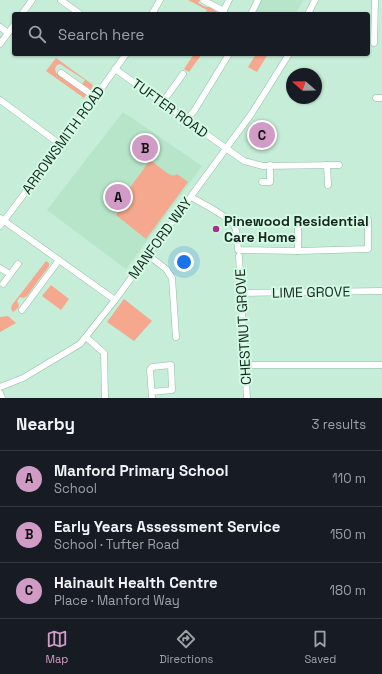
<!DOCTYPE html>
<meta charset="utf-8">
<style>
:root{--surface:#171b24;--page:#20242c;--text:#f1f3f6;--muted:#9ea1a6;--line:#363941;--accent:#d09cc5}
body{margin:0;font-family:"Space Grotesk",sans-serif;background:var(--page);color:var(--text)}
.compass{position:absolute;left:286px;top:68px;width:36px;height:36px;border-radius:50%;background:var(--surface);box-shadow:0 1px 3px #0004;rotate:290deg}
.you{position:absolute;left:184px;top:262px;width:14px;height:14px;margin:-10px;border:3px solid #fff;border-radius:50%;background:#1a73e8;box-shadow:0 0 0 6px #1a73e833}
.badge{display:grid;place-items:center;width:26px;height:26px;border-radius:50%;background:var(--accent);color:#111;font-size:13px;font-weight:700}
.pin{position:absolute;translate:-50% -50%;border:2px solid #fff;box-shadow:0 1px 4px #0006}
.list{margin:0;padding:0;list-style:none}
h2{display:flex;justify-content:space-between;align-items:center;height:52px;margin:0;padding:0 16px;font-size:17px}
h2 small{font-size:13px;font-weight:400;color:var(--muted)}
.list li{display:grid;grid-template-columns:26px 1fr auto;gap:12px;align-items:center;box-sizing:border-box;height:56px;padding:0 16px;border-top:1px solid var(--line)}
.list b{display:block;font-size:15px;white-space:nowrap}
.list p{margin:0;font-size:13px;white-space:nowrap;color:var(--muted)}
.list em{font-size:13px;font-style:normal;color:var(--muted)}
.icon{flex:none;width:22px;height:22px;fill:none;stroke:currentColor;stroke-width:2;stroke-linecap:round;stroke-linejoin:round}
.map{position:relative;flex:none;width:382px;height:398px;overflow:hidden}
.search{position:absolute;background:var(--surface);box-shadow:0 1px 3px #0004;left:12px;right:12px;top:12px;height:44px;display:flex;align-items:center;gap:10px;box-sizing:border-box;padding:0 14px;border-radius:4px;color:var(--muted);font-size:15px}
.sheet{height:220px;background:var(--surface)}
nav{display:flex;justify-content:space-around;align-items:center;box-sizing:border-box;height:56px;border-top:1px solid var(--line);background:var(--surface);font-size:11px;color:var(--muted)}
nav a{display:grid;justify-items:center;gap:2px}
nav .on{color:var(--accent)}
.map>svg:first-child{display:block}
.built{fill:#b6e5ca}
.green{fill:#f5a88e}
.lines{fill:none;stroke-linecap:round;stroke-linejoin:round}
.minor-casing{stroke:#94bba5;stroke-width:7}
.minor{stroke:#fff;stroke-width:6}
.poi-dot{fill:#a73189;stroke:#d3fbe4;stroke-width:1.5}
.labels{text-anchor:middle;stroke-width:4;stroke-linejoin:round;paint-order:stroke}
.street-label{font-size:14px;fill:#17261e;stroke:#d3fbe4}
.poi-label{font-size:14px;font-weight:bold;fill:#17261e;stroke:#d3fbe4;text-anchor:start}
</style>
<div class="map">
<svg width="382" height="398" viewBox="0 0 382 398">
<rect width="100%" height="100%" fill="#c6edd7"/>
<!-- built -->
<g class="built">
<path d="M261,0H303L296,14H255Z"/>
<path d="M123,112L202,166L126,269L47,210Z"/>
</g>
<!-- green -->
<g class="green">
<path d="M188,0H200L198,3L206,7H210L217,12L216,14H205L207,10Z"/>
<path d="M194,54H202L189,72L184,69Z"/>
<path d="M256,54H268L257,72L248,67Z"/>
<path d="M56,58L93,85L91,90L82,84L85,80L60,64L57,65L55,69L56,73L87,93L84,98L46,71Z"/>
<path d="M150,160C153,162 169,175 171,175C173,176 175,175 177,174L188,182L146,239L116,215L119,210L116,207Z"/>
<path d="M46,261L49,263V266L27,296L24,298L20,297L17,301L19,305L18,308L13,312L11,309L12,305Z"/>
<path d="M51,285L69,299L61,310L42,296Z"/>
<path d="M124,299L152,321L134,341L107,322Z"/>
<path d="M8,316L16,323L0,332V317Z"/>
</g>
<g class="lines">
<defs>
<g id="minor">
<path d="M61,0L80,14"/>
<path d="M203,0L224,11"/>
<path d="M22,14L32,0"/>
<path d="M152,14L160,0"/>
<path d="M222,14L229,0"/>
<path d="M251,14L258,0"/>
<path d="M308,14L315,0"/>
<path d="M0,27L8,33"/>
<path d="M374,43L375,0"/>
<path d="M0,44L14,25"/>
<path d="M115,69L244,161L263,166L339,165"/>
<path d="M61,73L95,97"/>
<path d="M376,98H382"/>
<path d="M0,100L61,145"/>
<path d="M162,103L183,74"/>
<path d="M186,120L194,111L229,54"/>
<path d="M327,165L328,185"/>
<path d="M262,182H270V165"/>
<path d="M191,197C200,202 229,217 234,225C238,232 237,242 238,250L298,251L368,249V220"/>
<path d="M0,218L115,300"/>
<path d="M298,222V251"/>
<path d="M0,226L61,145L126,54"/>
<path d="M148,255L166,269L172,278L176,337"/>
<path d="M239,256L247,398"/>
<path d="M0,268L10,274"/>
<path d="M3,284L18,264"/>
<path d="M240,293L382,291"/>
<path d="M22,310L59,260"/>
<path d="M86,337L104,353L105,398"/>
<path d="M245,365H382"/>
<path d="M0,387L23,378L80,344L115,300L252,113L289,54"/>
<path d="M152,392L172,390L171,365L152,367L150,370L152,398"/>
<path d="M0,393L2,398"/>
</g>
</defs>
<!-- minor casing -->
<use href="#minor" class="minor-casing"/>
<!-- minor -->
<use href="#minor" class="minor"/>
</g>
<!-- markers -->
<circle class="poi-dot" cx="216" cy="229" r="4"/>
<g class="labels">
<!-- street labels -->
<g class="street-label">
<text transform="translate(170 108) rotate(36)" y="5">TUFTER ROAD</text>
<text transform="translate(63 140) rotate(-54)" y="5">ARROWSMITH ROAD</text>
<text transform="translate(160 238) rotate(-54)" y="5">MANFORD WAY</text>
<text transform="translate(311 292) rotate(-1)" y="5">LIME GROVE</text>
<text transform="translate(243 327) rotate(-93)" y="5">CHESTNUT GROVE</text>
</g>
<!-- poi labels -->
<g class="poi-label">
<text x="224" y="226">Pinewood Residential<tspan x="224" dy="16">Care Home</tspan></text>
</g>
</g>
</svg>
<svg class="compass" viewBox="-18 -18 36 36"><path d="M0-13l5 13h-10z" fill="#e53935"/><path d="M0 13l5-13h-10z" fill="#9ea1a6"/></svg>
<div class="you"></div>
<div class="pin badge" style="left:118px;top:197px">A</div>
<div class="pin badge" style="left:145px;top:148px">B</div>
<div class="pin badge" style="left:262px;top:135px">C</div>
<div class="search"><svg class="icon" aria-label="search" viewBox="0 0 24 24"><circle cx="10" cy="10" r="6"/><path d="M15 15l6 6"/></svg>Search here</div>
</div>
<section class="sheet">
<h2>Nearby<small>3 results</small></h2>
<ul class="list">
<li><span class="badge">A</span><div><b>Manford Primary School</b><p>School</p></div><em>110 m</em></li>
<li><span class="badge">B</span><div><b>Early Years Assessment Service</b><p>School · Tufter Road</p></div><em>150 m</em></li>
<li><span class="badge">C</span><div><b>Hainault Health Centre</b><p>Place · Manford Way</p></div><em>180 m</em></li>
</ul>
</section>
<nav>
<a class="on"><svg class="icon" aria-label="map" viewBox="0 0 24 24"><path d="M3 6l6-2 6 2 6-2v14l-6 2-6-2-6 2zM9 4v14M15 6v14"/></svg>Map</a>
<a><svg class="icon" aria-label="directions" viewBox="0 0 24 24"><path d="M12 3l9 9-9 9-9-9zM9 14v-3h6M13 9l2 2-2 2"/></svg>Directions</a>
<a><svg class="icon" aria-label="saved" viewBox="0 0 24 24"><path d="M7 4h10v16l-5-4-5 4z"/></svg>Saved</a>
</nav>
